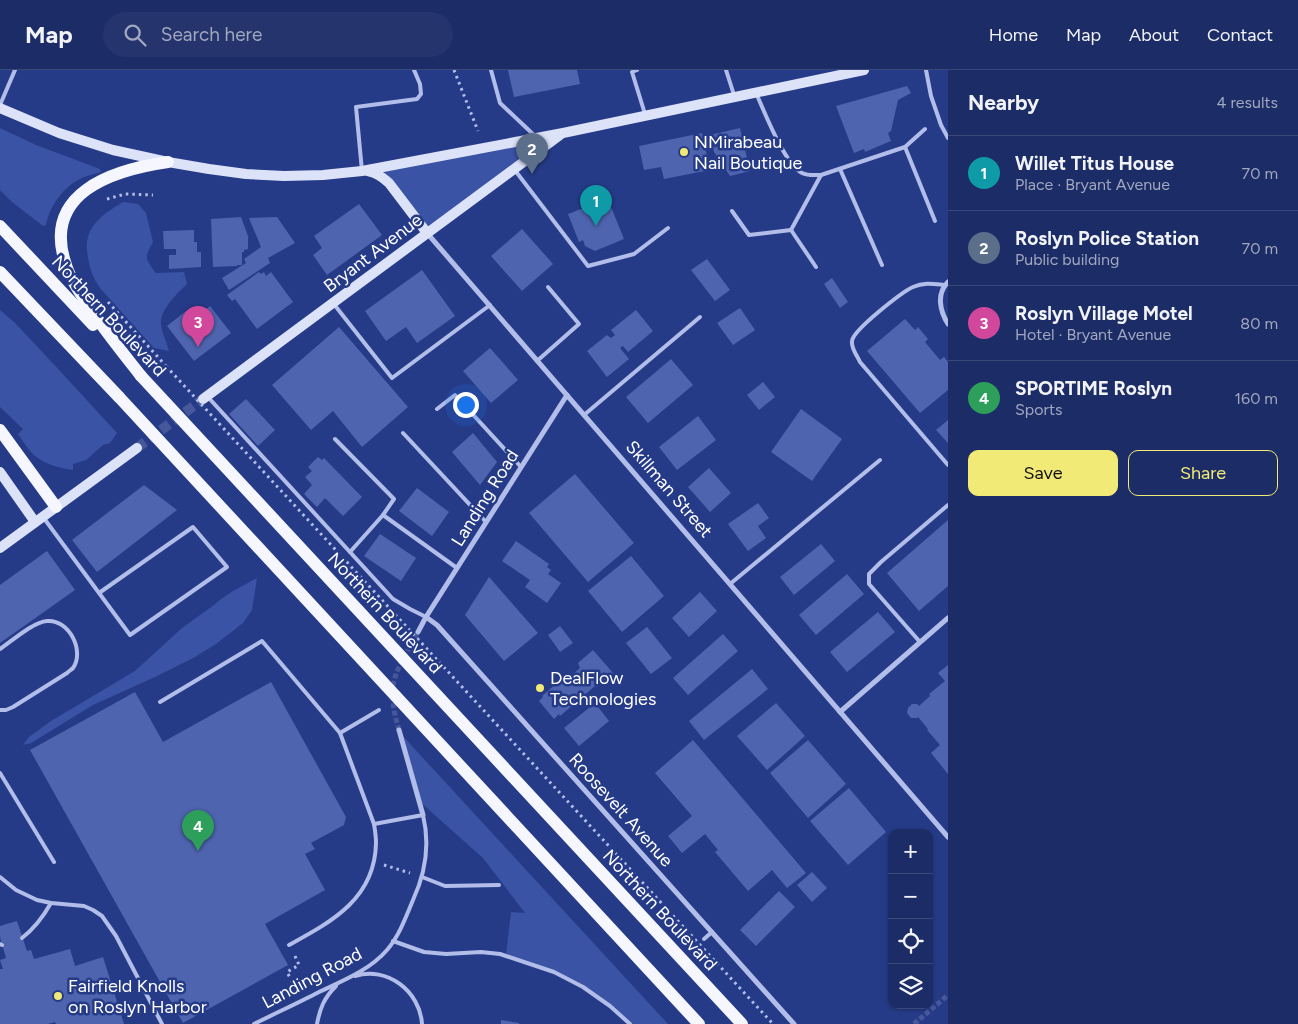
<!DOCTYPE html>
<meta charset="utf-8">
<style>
:root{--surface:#1c2c66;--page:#25346c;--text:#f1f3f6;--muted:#a0a7bf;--line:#3a487a;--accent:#f2ea77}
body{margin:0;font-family:Figtree,sans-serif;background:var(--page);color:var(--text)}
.controls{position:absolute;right:15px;bottom:15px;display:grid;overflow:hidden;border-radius:10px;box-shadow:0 1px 4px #0004}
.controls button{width:45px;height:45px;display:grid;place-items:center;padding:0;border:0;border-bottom:1px solid var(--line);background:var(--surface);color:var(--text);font:25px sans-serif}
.you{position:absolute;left:465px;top:334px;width:18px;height:18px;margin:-12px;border:4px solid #fff;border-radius:50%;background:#1a73e8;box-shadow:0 0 0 8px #1a73e833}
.badge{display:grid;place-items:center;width:32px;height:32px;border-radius:50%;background:var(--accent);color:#fff;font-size:16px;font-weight:700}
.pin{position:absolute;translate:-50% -41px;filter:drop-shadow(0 1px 2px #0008)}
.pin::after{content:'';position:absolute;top:26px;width:18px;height:15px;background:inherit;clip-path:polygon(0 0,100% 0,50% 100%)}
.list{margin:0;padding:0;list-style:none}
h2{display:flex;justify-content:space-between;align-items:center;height:65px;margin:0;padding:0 20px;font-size:21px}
h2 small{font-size:16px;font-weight:400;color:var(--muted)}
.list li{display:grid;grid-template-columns:32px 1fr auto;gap:15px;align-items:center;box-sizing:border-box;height:75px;padding:0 20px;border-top:1px solid var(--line)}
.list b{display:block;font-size:19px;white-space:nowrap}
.list p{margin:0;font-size:16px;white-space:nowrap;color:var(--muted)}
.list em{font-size:16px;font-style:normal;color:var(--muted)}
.actions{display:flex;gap:10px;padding:15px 20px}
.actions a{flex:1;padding:11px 0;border:1px solid var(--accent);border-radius:10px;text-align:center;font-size:18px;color:var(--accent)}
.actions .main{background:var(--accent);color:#111}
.icon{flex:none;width:28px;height:28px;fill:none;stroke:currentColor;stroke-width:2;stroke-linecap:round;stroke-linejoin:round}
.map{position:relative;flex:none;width:948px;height:954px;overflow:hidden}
header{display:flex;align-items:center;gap:30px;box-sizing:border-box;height:70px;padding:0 25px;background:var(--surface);border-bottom:1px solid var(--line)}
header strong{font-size:24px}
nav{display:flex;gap:28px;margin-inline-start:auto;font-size:18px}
.search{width:350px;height:45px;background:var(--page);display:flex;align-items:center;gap:12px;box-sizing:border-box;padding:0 18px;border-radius:28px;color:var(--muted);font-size:19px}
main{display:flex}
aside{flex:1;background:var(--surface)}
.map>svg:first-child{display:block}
.green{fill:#3a53a4}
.building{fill:#4e64af}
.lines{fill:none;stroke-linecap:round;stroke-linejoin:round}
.street-tunnel{stroke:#47589a;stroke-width:5;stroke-dasharray:5 2.5;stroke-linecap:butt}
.secondary-tunnel{stroke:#47589a;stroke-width:10;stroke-dasharray:10 5;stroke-linecap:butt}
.path{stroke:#b2bee9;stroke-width:3;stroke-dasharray:2.5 4;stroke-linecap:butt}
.lane{stroke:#b2bee9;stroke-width:4}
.street{stroke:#b2bee9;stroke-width:5}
.secondary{stroke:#dce2f8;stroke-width:10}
.primary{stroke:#f5f6fe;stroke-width:12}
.path-bridge{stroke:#b2bee9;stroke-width:3;stroke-dasharray:2.5 4;stroke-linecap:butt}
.primary-bridge{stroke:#f5f6fe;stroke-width:12}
.poi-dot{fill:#f2ea77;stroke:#263b88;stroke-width:2}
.labels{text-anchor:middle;stroke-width:5;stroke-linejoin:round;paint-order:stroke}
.poi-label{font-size:18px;fill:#fff;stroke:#263b88;text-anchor:start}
.street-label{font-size:18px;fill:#fff;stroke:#263b88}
</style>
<header>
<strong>Map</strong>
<div class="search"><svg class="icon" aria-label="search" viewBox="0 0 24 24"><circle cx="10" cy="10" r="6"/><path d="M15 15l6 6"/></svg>Search here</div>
<nav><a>Home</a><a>Map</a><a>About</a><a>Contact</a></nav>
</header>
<main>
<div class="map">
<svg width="948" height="954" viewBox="0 0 948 954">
<rect width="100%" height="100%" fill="#263b88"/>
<!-- green -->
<g class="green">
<path d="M0,58L36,75L100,99L101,102C95,104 88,105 82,108C64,116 50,135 46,155L43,156L12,132L0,120Z"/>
<path d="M563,63L427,163L389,113L369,102Z"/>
<path d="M123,132L138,134L146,143L153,172C144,188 145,188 156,203L184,202L187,214C177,224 160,239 161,254C162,263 167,273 169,281L154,278L100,218C93,208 90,200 88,188C82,158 100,146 123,132Z"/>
<path d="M0,240L15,253L61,302L117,363L110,373L103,375L86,390L73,394V400C60,398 46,395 35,386C29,381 23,371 18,364L23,359L0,337Z"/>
<path d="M257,508L252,540L243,553L216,574L195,587L155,607L93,635L31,673L23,675L29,667L51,651L135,601L182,558L214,535L221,529L233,521Z"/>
<path d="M400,663L668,954H630C607,934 582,914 554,902C538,895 522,891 506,885L511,842L525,843L483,788L419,731Z"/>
</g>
<!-- building -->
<g class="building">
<path d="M508,0H577L580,14L514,27Z"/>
<path d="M907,16L911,23L898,30L891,61L888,63L891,71L865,82L864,79L854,83L836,36Z"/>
<path d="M740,58L750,101L730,106L714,82L710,65Z"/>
<path d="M702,63L710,100L664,109L661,97L644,100L639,76Z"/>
<path d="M603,117L624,169L595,181L585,176L583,170L579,172L568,144L586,137L581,125Z"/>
<path d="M359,134L382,165L327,205L313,185L322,178L314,166Z"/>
<path d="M241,147L248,166V179L244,180V182H242V195H237V196L213,197L211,149Z"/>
<path d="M277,147L295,173L268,188L270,193L229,220L222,208L246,193L244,189L261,177L249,148Z"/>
<path d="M522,159L553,194L522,221L491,186Z"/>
<path d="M194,160V172H197V182H201V197L169,199V185H176V179H164L163,161Z"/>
<path d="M707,189L730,220L715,231L691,200Z"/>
<path d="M422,200L455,246L417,273L406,257L386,271L365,241Z"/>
<path d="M259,202L261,204L264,202L266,206L271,202L293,232L257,259L235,229L232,231L227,225Z"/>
<path d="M832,208L848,232L840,238L824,214Z"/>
<path d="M210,236L231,263L194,291L167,256L186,241L193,250Z"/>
<path d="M740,238L755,260L733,275L717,253Z"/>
<path d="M636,240L653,261L628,282L623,276L620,278L629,289L607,307L587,281L607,265L611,268L615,265L611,260Z"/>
<path d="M905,249L915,260L918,257L928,269L925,272L940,290L944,287L948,292V320L920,343L867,281Z"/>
<path d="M339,257L408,337L362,377L333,341L311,360L272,315Z"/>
<path d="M490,278L518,310L491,333L463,301Z"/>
<path d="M671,289L693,315L648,353L626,327Z"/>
<path d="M763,312L775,327L759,340L747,325Z"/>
<path d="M246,329L275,360L258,376L229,344Z"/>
<path d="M801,339L842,369L812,411L771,382Z"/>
<path d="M698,346L716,370L677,400L659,377Z"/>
<path d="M948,350V373L936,360Z"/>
<path d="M473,363L497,392L480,415L452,382Z"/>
<path d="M318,387L322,390L324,388L362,427L343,446L325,428L317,437L304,424L312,415L305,407L312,401L308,397Z"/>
<path d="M709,398L731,423L710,442L688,417Z"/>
<path d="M575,404L634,473L588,512L529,443Z"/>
<path d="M144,415L177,440L97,502L72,470Z"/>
<path d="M417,418L449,442L432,466L399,441Z"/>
<path d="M758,433L769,448L758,456L766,468L748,481L728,454Z"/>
<path d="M948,450V516L919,541L887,503Z"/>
<path d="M380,464L416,488L401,511L364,486Z"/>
<path d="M516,471L549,494L547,497L551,500L548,504L561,513L547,533L525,517L530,510L502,491Z"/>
<path d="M821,474L835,491L794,525L780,507Z"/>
<path d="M47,481L75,520L0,573V515Z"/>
<path d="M631,486L664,526L622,562L588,521Z"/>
<path d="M847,504L864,524L816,565L799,545Z"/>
<path d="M489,507L538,563L504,591L465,545Z"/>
<path d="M700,522L717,541L689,567L672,548Z"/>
<path d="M878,542L895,562L847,602L830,582Z"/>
<path d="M560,556L573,573L560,582L548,565Z"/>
<path d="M647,557L672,588L651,604L626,573Z"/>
<path d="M723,564L738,581L688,625L673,608Z"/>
<path d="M593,580L613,603L597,617L595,616L560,646L559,644L554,649L539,631L543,627L542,626L564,607L566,610L580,598L578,593Z"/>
<path d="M948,595V704L931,683L940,675L927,660L928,659L918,647L917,648H911L907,643L908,638L912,634H917L919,636L930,626L929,624L945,611L938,603Z"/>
<path d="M752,599L768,619L704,670L689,651Z"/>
<path d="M271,612L346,747L344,755L311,773L315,779L305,784L325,820L265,854L288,895L183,953L30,680L135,622L163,672Z"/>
<path d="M595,633L609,651L579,676L564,658Z"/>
<path d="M776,633L805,666L767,700L737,666Z"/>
<path d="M693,670L806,803L787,818L772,800L748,821L715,782L718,780L705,764L682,783L668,766L692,746L655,703Z"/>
<path d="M808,670L846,714L808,748L770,703Z"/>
<path d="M849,718L886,762L848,795L810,751Z"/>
<path d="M812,802L827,818L812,832L797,815Z"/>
<path d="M779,821L795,837L756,876L740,860Z"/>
<path d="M17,851L27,881L31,880L34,889L70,879L75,896L103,887L124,954H56L55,952L48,954H0V899H3L0,890L6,888L0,867V856Z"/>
<path d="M501,950L519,953V954H501Z"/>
</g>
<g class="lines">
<!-- street-tunnel -->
<g class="street-tunnel">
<path d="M399,660C395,646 391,631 393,616C396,597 409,579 418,562"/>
<path d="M914,954L948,925"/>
</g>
<!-- secondary-tunnel -->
<path class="secondary-tunnel" d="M137,378L203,329"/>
<!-- path -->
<g class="path">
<path d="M454,0L478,61"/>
<path d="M107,129L125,124L153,125"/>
<path d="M108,232L166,296"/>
<path d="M384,795L410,803"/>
<path d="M295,886L299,895L287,902L296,919"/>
</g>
<!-- lane -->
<g class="lane">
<path d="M491,0L500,33L535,66"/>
<path d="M637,0L632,2L645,44"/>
<path d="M726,0L734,25"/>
<path d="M926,0L931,26L941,55L948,68"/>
<path d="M756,23C765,43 784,93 802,103C808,106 815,105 821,105L905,77L925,59"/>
<path d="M0,35L15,0"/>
<path d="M905,77L935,151"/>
<path d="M514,99L588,196L634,184L668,158"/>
<path d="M840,99L882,195"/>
<path d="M362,101L356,37L417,29L421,24L420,14L414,0"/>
<path d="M732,141L749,165L791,160"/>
<path d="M816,197L791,160L821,105"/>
<path d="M944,215C934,214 924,212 913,217C902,222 853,260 852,271C851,279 857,285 860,292L948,395"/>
<path d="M333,233L392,308L490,235"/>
<path d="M537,291L579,254L548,217"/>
<path d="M207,326L393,529L410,539L426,547"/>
<path d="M437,339L455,325L521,397"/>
<path d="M584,345L700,247"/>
<path d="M403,363L486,452"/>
<path d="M335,369L394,429L383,445"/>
<path d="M43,447L130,565L227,497L193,457L99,523"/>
<path d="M350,482L383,445L457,498"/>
<path d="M730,514L880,390"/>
<path d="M920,572L869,514V504L881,492L948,435"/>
<path d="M0,579C12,571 33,552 47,551C69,549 85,581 73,598C71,600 69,601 67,603L13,637L6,640H0"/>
<path d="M160,632L262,571L340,663L374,754L423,745C430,774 426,802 413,830C406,847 399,866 387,880C370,900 342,911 319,922C298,933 276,943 254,954"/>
<path d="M340,663L379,640"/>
<path d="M0,703L54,792"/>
<path d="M0,807L16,820L37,830L51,833L84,836L93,840L102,846L116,866L162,954"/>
<path d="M422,807L445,816L499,815"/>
<path d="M22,868C35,858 43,847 51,833"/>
<path d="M704,869L712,862"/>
<path d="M393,871L424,882L446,884L481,882L500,884L554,902L583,917L610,936L630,954"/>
<path d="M0,874L2,875"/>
<path d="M289,875C331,852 375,829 376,773C376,767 375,760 374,754"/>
<path d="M355,906C387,896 420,921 422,954"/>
<path d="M317,954C320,938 324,928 336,916"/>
</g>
<!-- street -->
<g class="street">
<path d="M427,163L948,767"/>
<path d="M948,212C936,224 940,241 948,254"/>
<path d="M426,547L437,555L794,954"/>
<path d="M418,562L426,547L567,325"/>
<path d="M840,642L948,548"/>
<path d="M399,660L423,745"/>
</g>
<!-- secondary -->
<g class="secondary">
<path d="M0,38L59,63L113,80L168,92L209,99L246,104L284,106L323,105L362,101L563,63L864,0"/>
<path d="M368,101C377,103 382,107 389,113L427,163"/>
<path d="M203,329L560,65"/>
<path d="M0,402L35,452"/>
<path d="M0,478L137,378"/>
</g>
<!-- primary -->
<g class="primary">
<path d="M0,156L93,255"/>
<path d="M0,202L119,327"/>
<path d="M141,306C120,279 99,254 82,226C76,216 69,206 66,195C41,123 112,100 168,92"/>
<path d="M0,360L56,437"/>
</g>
<!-- path-bridge -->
<path class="path-bridge" d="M166,296L773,954"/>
<!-- primary-bridge -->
<g class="primary-bridge">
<path d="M141,306L742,954"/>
<path d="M119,327L699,954"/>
</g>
</g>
<!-- markers -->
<g class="poi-dot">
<circle cx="684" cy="82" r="5"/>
<circle cx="540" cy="618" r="5"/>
<circle cx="58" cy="926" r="5"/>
</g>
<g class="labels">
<!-- poi labels -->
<g class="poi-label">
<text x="694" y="78">NMirabeau<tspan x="694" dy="21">Nail Boutique</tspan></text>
<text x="550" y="614">DealFlow<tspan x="550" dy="21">Technologies</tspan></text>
<text x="68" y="922">Fairfield Knolls<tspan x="68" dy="21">on Roslyn Harbor</tspan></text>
</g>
<!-- street labels -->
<g class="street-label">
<text transform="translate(373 183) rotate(-37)" y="6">Bryant Avenue</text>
<text transform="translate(109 246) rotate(47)" y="6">Northern Boulevard</text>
<text transform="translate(669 419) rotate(49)" y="6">Skillman Street</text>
<text transform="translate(485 428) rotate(-58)" y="6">Landing Road</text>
<text transform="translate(385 543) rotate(47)" y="6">Northern Boulevard</text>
<text transform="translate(621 740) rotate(48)" y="6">Roosevelt Avenue</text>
<text transform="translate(660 840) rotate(47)" y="6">Northern Boulevard</text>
<text transform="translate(312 908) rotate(-28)" y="6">Landing Road</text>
</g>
</g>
</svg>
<div class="controls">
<button>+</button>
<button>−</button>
<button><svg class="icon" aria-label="locate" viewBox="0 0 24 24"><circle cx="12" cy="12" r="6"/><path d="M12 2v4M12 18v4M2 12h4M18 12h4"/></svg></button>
<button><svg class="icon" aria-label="layers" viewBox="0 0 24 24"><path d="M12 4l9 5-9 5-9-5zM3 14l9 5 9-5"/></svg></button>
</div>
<div class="you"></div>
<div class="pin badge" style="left:596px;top:156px;background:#0f9aa8">1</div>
<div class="pin badge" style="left:532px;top:104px;background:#5c6f8a">2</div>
<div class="pin badge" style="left:198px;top:277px;background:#d1479c">3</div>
<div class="pin badge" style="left:198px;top:781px;background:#2e9e5b">4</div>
</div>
<aside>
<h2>Nearby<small>4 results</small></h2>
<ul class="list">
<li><span class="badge" style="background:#0f9aa8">1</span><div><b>Willet Titus House</b><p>Place · Bryant Avenue</p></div><em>70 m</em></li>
<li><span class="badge" style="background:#5c6f8a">2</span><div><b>Roslyn Police Station</b><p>Public building</p></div><em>70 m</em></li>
<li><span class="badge" style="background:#d1479c">3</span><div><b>Roslyn Village Motel</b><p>Hotel · Bryant Avenue</p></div><em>80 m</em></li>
<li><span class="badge" style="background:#2e9e5b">4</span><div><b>SPORTIME Roslyn</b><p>Sports</p></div><em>160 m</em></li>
</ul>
<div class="actions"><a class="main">Save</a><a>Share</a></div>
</aside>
</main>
